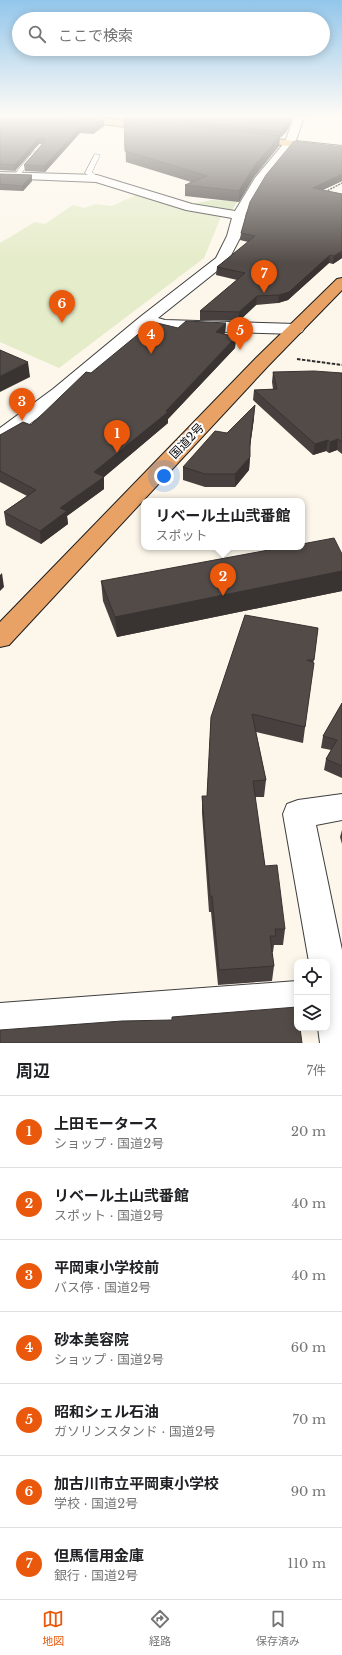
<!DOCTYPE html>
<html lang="ja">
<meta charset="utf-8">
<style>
:root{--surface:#fff;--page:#f6f6f6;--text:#202124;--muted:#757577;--line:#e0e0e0;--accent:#ea580c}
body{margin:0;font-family:"Libre Baskerville","Noto Sans JP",serif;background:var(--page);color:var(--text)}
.controls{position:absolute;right:12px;bottom:12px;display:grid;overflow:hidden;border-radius:8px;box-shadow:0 2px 10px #0003}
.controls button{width:36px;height:36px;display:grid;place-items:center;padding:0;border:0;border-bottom:1px solid var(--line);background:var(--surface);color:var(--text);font:20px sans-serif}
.you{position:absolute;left:164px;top:476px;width:14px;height:14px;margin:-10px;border:3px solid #fff;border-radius:50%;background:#1a73e8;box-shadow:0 0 0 6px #1a73e833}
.badge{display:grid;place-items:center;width:26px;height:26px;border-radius:50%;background:var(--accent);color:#fff;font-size:13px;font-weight:700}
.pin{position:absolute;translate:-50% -33px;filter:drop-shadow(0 1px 2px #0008)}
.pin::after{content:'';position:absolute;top:21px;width:14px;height:12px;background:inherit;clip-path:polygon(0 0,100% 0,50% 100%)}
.popup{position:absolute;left:141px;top:498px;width:164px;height:52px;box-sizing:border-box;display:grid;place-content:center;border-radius:8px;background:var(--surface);filter:drop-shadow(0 1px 3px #0005);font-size:13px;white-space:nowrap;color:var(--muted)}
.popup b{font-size:15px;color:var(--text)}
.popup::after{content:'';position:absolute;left:50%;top:100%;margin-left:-8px;border:8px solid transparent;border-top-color:var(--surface)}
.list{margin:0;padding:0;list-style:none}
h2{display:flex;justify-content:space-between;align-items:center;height:52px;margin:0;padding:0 16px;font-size:17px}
h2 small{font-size:13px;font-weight:400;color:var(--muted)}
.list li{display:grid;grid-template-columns:26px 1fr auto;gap:12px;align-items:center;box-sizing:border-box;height:72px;padding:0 16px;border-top:1px solid var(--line)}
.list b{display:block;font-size:15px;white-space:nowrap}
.list p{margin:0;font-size:13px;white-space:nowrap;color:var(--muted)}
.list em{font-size:13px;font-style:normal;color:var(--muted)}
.icon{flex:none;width:22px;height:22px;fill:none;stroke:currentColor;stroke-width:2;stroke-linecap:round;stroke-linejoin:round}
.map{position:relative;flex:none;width:342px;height:1043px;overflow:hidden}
.search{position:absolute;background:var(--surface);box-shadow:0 2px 10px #0003;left:12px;right:12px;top:12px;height:44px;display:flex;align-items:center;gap:10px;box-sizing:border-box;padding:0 14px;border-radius:22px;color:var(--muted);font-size:15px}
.sheet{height:556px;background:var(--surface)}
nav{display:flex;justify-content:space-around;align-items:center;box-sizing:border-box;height:56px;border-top:1px solid var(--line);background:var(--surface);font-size:11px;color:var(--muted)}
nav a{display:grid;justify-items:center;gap:2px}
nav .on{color:var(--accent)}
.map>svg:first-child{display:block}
.green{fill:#d5e3b8}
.pitch{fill:#e5ecc9}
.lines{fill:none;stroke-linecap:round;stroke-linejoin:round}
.service-casing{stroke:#3e3e3e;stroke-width:1}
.minor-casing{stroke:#3e3e3e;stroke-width:2}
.primary-casing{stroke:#1c1c1c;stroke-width:2}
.trunk-casing{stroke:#1c1c1c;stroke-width:2}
.path-far1{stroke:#2d2d2d;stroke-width:1.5;stroke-dasharray:2 1;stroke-linecap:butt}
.path{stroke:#2d2d2d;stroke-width:2;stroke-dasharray:3.5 1.5;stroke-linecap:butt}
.service{fill:#fff;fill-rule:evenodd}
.minor{fill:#fff;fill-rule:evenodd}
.primary{fill:#ebba6d;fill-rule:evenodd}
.trunk{fill:#e8a266;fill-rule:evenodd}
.wall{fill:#47403e}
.shaded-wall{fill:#393432}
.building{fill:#524b48;stroke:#393432}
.labels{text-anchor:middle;stroke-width:4;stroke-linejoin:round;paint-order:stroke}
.street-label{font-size:12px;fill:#0b0b0b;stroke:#fff}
</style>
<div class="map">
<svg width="342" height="1043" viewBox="0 0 342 1043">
<rect width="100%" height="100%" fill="#fdf7eb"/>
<!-- green -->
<path class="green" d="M212,200L238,201L230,213L192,204Z"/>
<!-- pitch -->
<path class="pitch" d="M136,195L184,210L221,217L204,258L59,368L0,342V243L35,222L45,224L73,205L85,208L95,204L112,206Z"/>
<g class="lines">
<defs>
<g id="service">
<path d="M33,152L38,153L18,177H14V175Z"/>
<path d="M95,154L100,155L92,172L100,179L97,181L85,173Z"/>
</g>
<g id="minor">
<path d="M294,117H304L295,143L264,181L246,213L241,236L227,263L158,318L165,320L296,324L302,326L304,329L302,332L296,334L165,330L149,326L65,397L7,441L0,443V428L53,389L140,317L216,258L227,236L232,218L186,210L96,182L0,178V172L97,175L192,204L235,211L255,178L285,142Z"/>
<path d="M342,794V820L316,825L342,950V1043H320L318,1028H327V962H309L283,814L287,804L298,800Z"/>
<path d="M297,981V1017L0,1041V1003Z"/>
</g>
<g id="primary">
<path d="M60,117H90L154,124L159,127L154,130L65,120Z"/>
<path d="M250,136L342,146V152L246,141L245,139Z"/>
</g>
<path id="trunk" d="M342,278V290L268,366L9,645L0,647V622L256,358L337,279Z"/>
</defs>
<!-- service casing -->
<use href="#service" class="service-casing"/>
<!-- minor casing -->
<use href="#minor" class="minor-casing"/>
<!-- primary casing -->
<use href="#primary" class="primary-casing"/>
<!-- trunk casing -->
<use href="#trunk" class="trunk-casing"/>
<!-- path-far1 -->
<path class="path-far1" d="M325,192L342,183"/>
<!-- path -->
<path class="path" d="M297,359L342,365"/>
<!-- service -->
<use href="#service" class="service"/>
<!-- minor -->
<use href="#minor" class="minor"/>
<!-- primary -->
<use href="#primary" class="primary"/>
<!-- trunk -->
<use href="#trunk" class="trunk"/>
</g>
<!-- wall -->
<g class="wall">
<path d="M0,117L104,120V126L93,134L80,133L45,172L25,171L24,165L42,144H39L15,171L0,170Z"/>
<path d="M101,117H118L115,119Z"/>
<path d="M124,117H293L287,131L281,137H280L279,146L254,177L239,202L185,196V185L191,182L126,162Z"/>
<path d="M342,147V181L323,190L342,194V258L333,264L329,263L288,300L278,303L256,305L239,321L200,320V311L237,280L216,275L217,267L248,242L240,240L241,233Z"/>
<path d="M0,174L32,181L23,191L0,190Z"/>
<path d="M226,323L225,333L224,334L236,337L235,348L168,419V423L104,477V489L67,516L68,524L41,544L6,525L4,512L27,496L0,482V435L31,425L91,373L178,328Z"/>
<path d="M273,372L342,373V454L337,450L329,453L326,451L313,455L253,400L254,390L273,389L272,382Z"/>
<path d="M254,418L250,447V457L249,470L235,487H205L183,480V467L227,433Z"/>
<path d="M342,554V591L117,637L103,601L101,581Z"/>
<path d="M318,628L303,743L256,732L266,780L264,797H255L265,866L285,929L283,945H274L273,952H272L274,966L272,981L218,985L211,912H209L202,813V796H207L211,717Z"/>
<path d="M342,703V778L324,770L326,759L331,750L321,748L323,736Z"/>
<path d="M342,830V844L340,837Z"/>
</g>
<!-- shaded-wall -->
<g class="shaded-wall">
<path d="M291,117H293L287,131L281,137V132Z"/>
<path d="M104,120V126L93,134V128Z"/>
<path d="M80,128V133L45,172L44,166Z"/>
<path d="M280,136L279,146L254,177L239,202V191L254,166Z"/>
<path d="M39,138V144L15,171V165Z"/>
<path d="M342,174V181L312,195L313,188Z"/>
<path d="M32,175V181L23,191L22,186Z"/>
<path d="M342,251V258L333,264L334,256Z"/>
<path d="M330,255L329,263L288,300L278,303L279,295Z"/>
<path d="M257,296L256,305L239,321V312Z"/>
<path d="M226,323L225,333L215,342L216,332Z"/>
<path d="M236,337L235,348L168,419V423L104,477V489L67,516L68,524L41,544L40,531L60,508L94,472L166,411Z"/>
<path d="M28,362L30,377L0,392V376Z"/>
<path d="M255,405L254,418L249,454L250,441Z"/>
<path d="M338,439L337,450L329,453L330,442Z"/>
<path d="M328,440L326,451L313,455L315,444Z"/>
<path d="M250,457L249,470L235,487V474Z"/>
<path d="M342,571V591L117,637L115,617Z"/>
<path d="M2,573L4,587L0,591V575Z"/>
</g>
<!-- building -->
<g class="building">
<path d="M0,117H72L104,120L93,128H80L44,166L24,165L45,141L44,139L39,138L15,165L0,164Z"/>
<path d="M149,117H291L287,125L281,132Z"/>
<path d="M124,118L280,136L254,166L239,191L185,185L207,176L125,151Z"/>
<path d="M294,141L342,147V174L313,188L342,194V251L334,256L330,255L289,292L279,295L257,296L239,312L200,311L245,273L217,267L255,236L241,233L250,202L266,175Z"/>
<path d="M0,174L32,175L22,186L0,184Z"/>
<path d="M186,321L226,323L216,332L236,337L166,411L168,412L94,472L104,477L60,508L67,511L40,531L4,512L36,490L0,471V435L23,422L31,425L86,372L91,373L153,322L178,328Z"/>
<path d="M0,350L28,362L0,376Z"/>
<path d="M314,371L342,373V442L338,439L330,442L328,440L315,444L254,390L277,389L273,372Z"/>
<path d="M255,405L250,441V457L235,474H205L183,467L215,431L227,433Z"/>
<path d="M334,538L342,554V571L115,617L101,581L285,547H302V544Z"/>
<path d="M245,615L318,628L314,660H307L314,663L305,727L252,714L266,780L253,781L265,866L277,865L285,929H275L276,936H270L274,966L219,970L212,896H210L202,796H207L211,717Z"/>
<path d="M342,703V766L326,759L337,740L323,736Z"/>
<path d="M297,1007V1028H300L302,1043H0V1030L122,1021L172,1020V1017Z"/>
</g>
<!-- sky -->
<linearGradient id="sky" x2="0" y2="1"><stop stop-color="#93c6eb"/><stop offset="0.44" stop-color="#fefbf6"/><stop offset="1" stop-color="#fefbf6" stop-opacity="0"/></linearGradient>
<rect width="342" height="263" fill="url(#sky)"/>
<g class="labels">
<!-- street labels -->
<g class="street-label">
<text transform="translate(187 441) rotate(-46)" y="4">国道2号</text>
</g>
</g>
</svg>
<div class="controls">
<button><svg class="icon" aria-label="locate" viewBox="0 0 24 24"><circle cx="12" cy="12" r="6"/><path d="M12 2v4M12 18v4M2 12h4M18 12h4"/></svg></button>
<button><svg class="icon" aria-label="layers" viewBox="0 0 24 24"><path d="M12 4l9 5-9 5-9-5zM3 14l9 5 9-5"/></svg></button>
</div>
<div class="you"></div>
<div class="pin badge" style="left:117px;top:453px">1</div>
<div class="pin badge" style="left:223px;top:596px">2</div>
<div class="popup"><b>リベール土山弐番館</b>スポット</div>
<div class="pin badge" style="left:22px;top:421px">3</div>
<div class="pin badge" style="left:151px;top:354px">4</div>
<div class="pin badge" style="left:240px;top:350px">5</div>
<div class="pin badge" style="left:62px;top:323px">6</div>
<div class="pin badge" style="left:264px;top:293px">7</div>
<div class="search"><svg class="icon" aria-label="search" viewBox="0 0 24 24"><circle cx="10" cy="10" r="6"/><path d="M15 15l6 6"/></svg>ここで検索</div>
</div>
<section class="sheet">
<h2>周辺<small>7件</small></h2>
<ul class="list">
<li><span class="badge">1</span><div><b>上田モータース</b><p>ショップ · 国道2号</p></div><em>20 m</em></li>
<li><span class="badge">2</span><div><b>リベール土山弐番館</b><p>スポット · 国道2号</p></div><em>40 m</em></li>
<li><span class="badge">3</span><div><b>平岡東小学校前</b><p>バス停 · 国道2号</p></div><em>40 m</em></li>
<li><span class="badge">4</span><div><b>砂本美容院</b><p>ショップ · 国道2号</p></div><em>60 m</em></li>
<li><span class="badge">5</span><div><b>昭和シェル石油</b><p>ガソリンスタンド · 国道2号</p></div><em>70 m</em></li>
<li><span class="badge">6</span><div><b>加古川市立平岡東小学校</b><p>学校 · 国道2号</p></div><em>90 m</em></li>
<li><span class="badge">7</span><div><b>但馬信用金庫</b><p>銀行 · 国道2号</p></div><em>110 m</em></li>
</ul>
</section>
<nav>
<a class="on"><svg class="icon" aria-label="map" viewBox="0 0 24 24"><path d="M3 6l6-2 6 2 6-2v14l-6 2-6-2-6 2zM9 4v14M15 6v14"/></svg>地図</a>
<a><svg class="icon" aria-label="directions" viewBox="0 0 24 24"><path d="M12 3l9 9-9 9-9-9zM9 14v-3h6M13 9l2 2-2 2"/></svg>経路</a>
<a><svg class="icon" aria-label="saved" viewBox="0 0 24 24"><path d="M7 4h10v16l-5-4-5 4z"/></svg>保存済み</a>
</nav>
